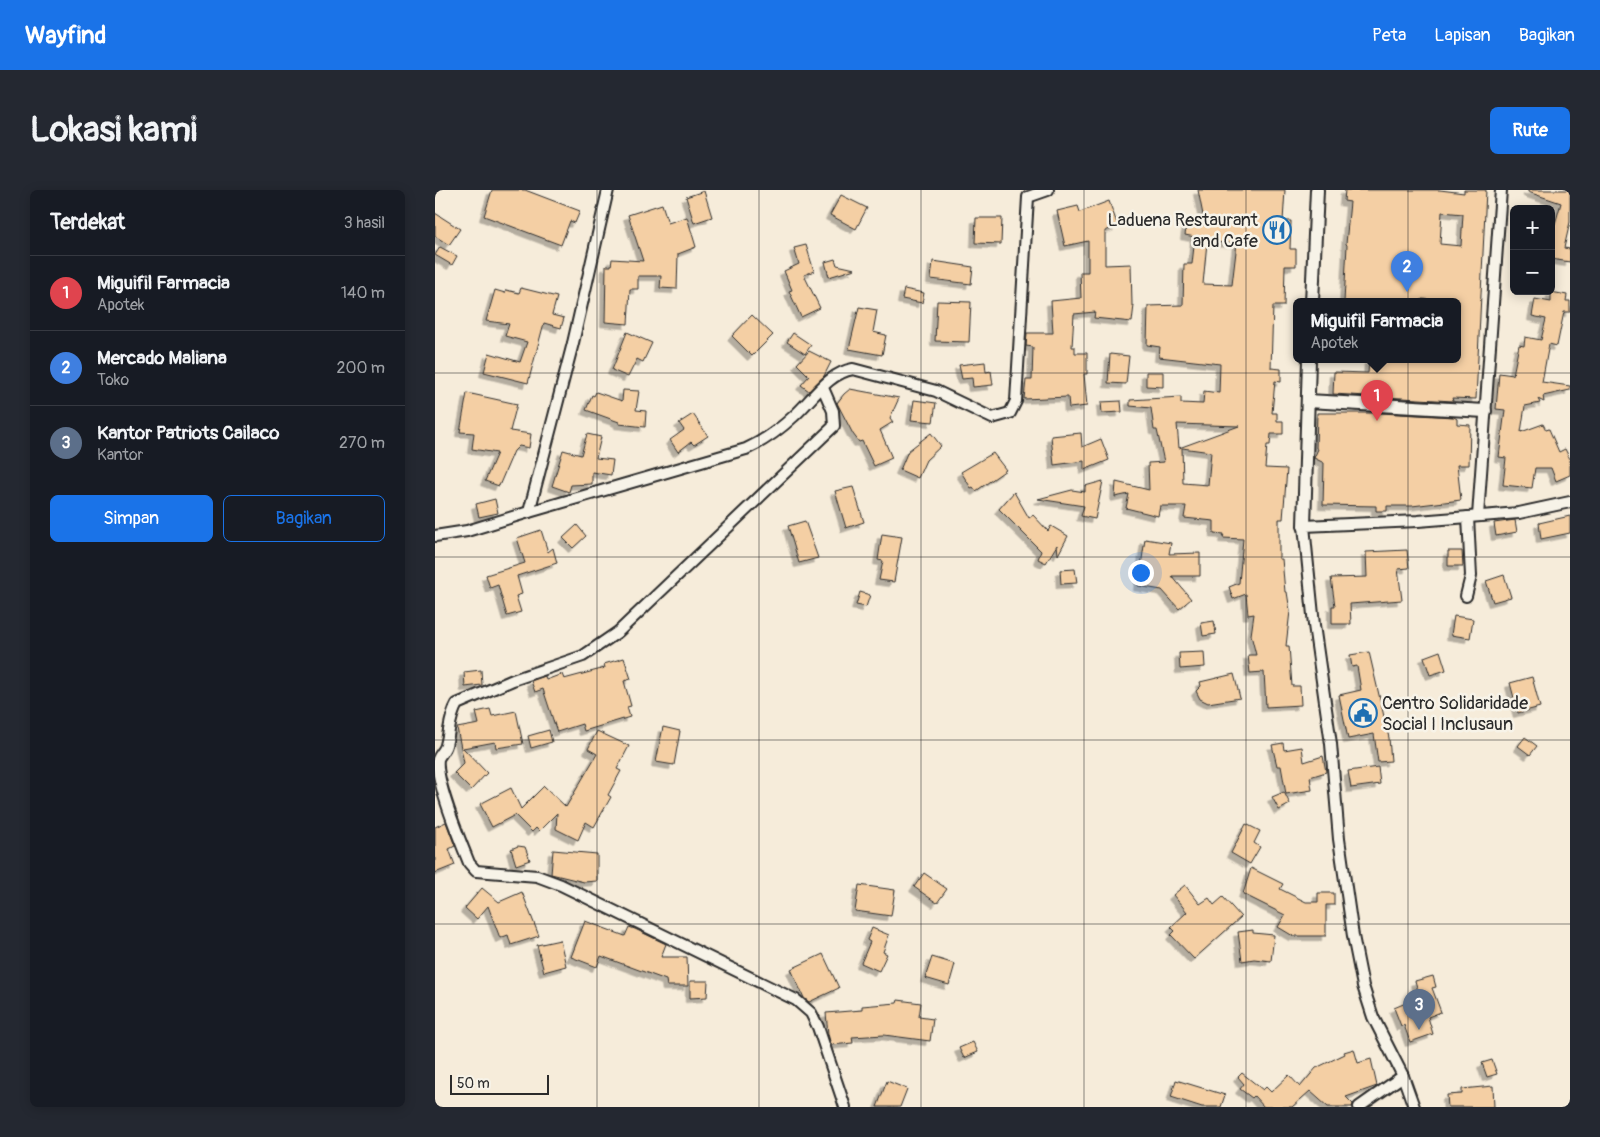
<!DOCTYPE html>
<html lang="id">
<meta charset="utf-8">
<style>
:root{--surface:#171b24;--page:#242831;--text:#f1f3f6;--muted:#9ea1a6;--line:#363941;--accent:#1a73e8}
body{margin:0;font-family:Pangolin,sans-serif;background:var(--page);color:var(--text)}
.controls{position:absolute;right:15px;top:15px;display:grid;overflow:hidden;border-radius:8px;box-shadow:0 2px 12px #0003}
.controls button{width:45px;height:45px;display:grid;place-items:center;padding:0;border:0;border-bottom:1px solid var(--line);background:var(--surface);color:var(--text);font:25px sans-serif}
.scale{position:absolute;left:15px;bottom:12px;width:99px;box-sizing:border-box;padding-left:5px;border:2px solid #2b2b2b;border-top:0;font-size:14px;line-height:18px;white-space:nowrap;color:#2b2b2b;-webkit-text-stroke:4px #f7f3e8;paint-order:stroke}
.you{position:absolute;left:705px;top:382px;width:18px;height:18px;margin:-12px;border:4px solid #fff;border-radius:50%;background:#1a73e8;box-shadow:0 0 0 8px #1a73e833}
.badge{display:grid;place-items:center;width:32px;height:32px;border-radius:50%;background:var(--accent);color:#fff;font-size:16px;font-weight:700}
.pin{position:absolute;translate:-50% -41px;filter:drop-shadow(0 1px 2px #0008)}
.pin::after{content:'';position:absolute;top:26px;width:18px;height:15px;background:inherit;clip-path:polygon(0 0,100% 0,50% 100%)}
.popup{position:absolute;left:858px;top:108px;width:168px;height:65px;box-sizing:border-box;display:grid;place-content:center;border-radius:8px;background:var(--surface);filter:drop-shadow(0 1px 4px #0005);font-size:16px;white-space:nowrap;color:var(--muted)}
.popup b{font-size:19px;color:var(--text)}
.popup::after{content:'';position:absolute;left:50%;top:100%;margin-left:-10px;border:10px solid transparent;border-top-color:var(--surface)}
.list{margin:0;padding:0;list-style:none}
h2{display:flex;justify-content:space-between;align-items:center;height:65px;margin:0;padding:0 20px;font-size:21px}
h2 small{font-size:16px;font-weight:400;color:var(--muted)}
.list li{display:grid;grid-template-columns:32px 1fr auto;gap:15px;align-items:center;box-sizing:border-box;height:75px;padding:0 20px;border-top:1px solid var(--line)}
.list b{display:block;font-size:19px;white-space:nowrap}
.list p{margin:0;font-size:16px;white-space:nowrap;color:var(--muted)}
.list em{font-size:16px;font-style:normal;color:var(--muted)}
.actions{display:flex;gap:10px;padding:15px 20px}
.actions a{flex:1;padding:11px 0;border:1px solid var(--accent);border-radius:8px;text-align:center;font-size:18px;color:var(--accent)}
.actions .main{background:var(--accent);color:#fff}
.map{position:relative;flex:none;width:1135px;height:917px;overflow:hidden;border-radius:8px}
header{display:flex;align-items:center;gap:30px;box-sizing:border-box;height:70px;padding:0 25px;background:var(--accent);color:#fff}
header strong{font-size:24px}
nav{display:flex;gap:28px;margin-inline-start:auto;font-size:18px}
.intro{display:flex;align-items:center;justify-content:space-between;box-sizing:border-box;height:120px;padding:0 30px}
h1{margin:0;font-size:35px}
.button{padding:12px 22px;border-radius:8px;background:var(--accent);color:#fff;font-size:18px;font-weight:700}
main{display:flex;gap:30px;padding:0 30px}
aside{flex:1;background:var(--surface);border-radius:8px;box-shadow:0 2px 12px #0003}
.map>svg:first-child{display:block}
.building{fill:#f4cfa4;stroke:#2b2b2b;fill-rule:evenodd;filter:url(#shadow)}
.lines{fill:none;stroke-linecap:round;stroke-linejoin:round}
.minor-casing{stroke:#2b2b2b;stroke-width:14}
.tertiary-casing{stroke:#2b2b2b;stroke-width:16}
.minor{stroke:#f7f3e8;stroke-width:10}
.tertiary{stroke:#f7f3e8;stroke-width:12}
.grid{fill:none;stroke:#2b2b2b;stroke-width:1;stroke-opacity:0.55}
.labels{text-anchor:middle;stroke-width:5;stroke-linejoin:round;paint-order:stroke}
.poi-label{font-size:18px;fill:#2b2b2b;stroke:#f7f3e8;text-anchor:end}
</style>
<header>
<strong>Wayfind</strong>
<nav><a>Peta</a><a>Lapisan</a><a>Bagikan</a></nav>
</header>
<div class="intro"><h1>Lokasi kami</h1><a class="button">Rute</a></div>
<main>
<aside>
<h2>Terdekat<small>3 hasil</small></h2>
<ul class="list">
<li><span class="badge" style="background:#e0444e">1</span><div><b>Miguifil Farmacia</b><p>Apotek</p></div><em>140 m</em></li>
<li><span class="badge" style="background:#3f7fe0">2</span><div><b>Mercado Maliana</b><p>Toko</p></div><em>200 m</em></li>
<li><span class="badge" style="background:#5c6f8a">3</span><div><b>Kantor Patriots Cailaco</b><p>Kantor</p></div><em>270 m</em></li>
</ul>
<div class="actions"><a class="main">Simpan</a><a>Bagikan</a></div>
</aside>
<div class="map">
<svg width="1135" height="917" viewBox="0 0 1135 917">
<defs>
<filter id="shadow"><feDropShadow dx="-4.5" dy="4.5" stdDeviation="0" flood-color="#0004"/></filter>
</defs>
<rect width="100%" height="100%" fill="#f6ecda"/>
<filter id="ink" filterUnits="userSpaceOnUse"><feTurbulence type="fractalNoise" baseFrequency=".02" numOctaves="2"/><feDisplacementMap in="SourceGraphic" scale="10" xChannelSelector="R" yChannelSelector="G"/><feConvolveMatrix kernelMatrix="1 2 1 2 8 2 1 2 1" color-interpolation-filters="sRGB"/></filter>
<g filter="url(#ink)">
<!-- building -->
<g class="building">
<path d="M57,0H90L145,21L140,33L135,31L126,55L49,26Z"/>
<path d="M763,0H850L848,31H856L855,59H861V76H850L849,116H838L836,178L846,179V192L840,191L837,223H842V231H848V244H836L835,255H832L830,278L852,279L848,329H844V369H847L850,402H852L855,421L851,456H854L857,496H865L866,515L831,517L829,482L815,483L813,465H821L816,445L819,424L813,425L811,404L798,409L794,397L804,393L808,349L788,348L789,344L779,343V331L749,328L751,316H725L723,326L691,318L694,304L680,307L681,292L714,300L713,273L729,272L722,240H719L716,218L695,216V210L746,207V213L768,214L769,201L784,203L785,174L724,167L725,157L712,155L713,116L748,115L749,74H757L760,47L750,45L752,32L770,35ZM772,52L802,53L797,95L768,94ZM742,234L804,236L744,258ZM747,258L776,262L773,295L748,293Z"/>
<path d="M910,0H1005L1029,3V0H1051L1041,209L1017,208L1018,211L898,204L899,182L933,183L934,170H1022L1024,111L987,109L986,112H909L912,55L911,54L915,12L909,11ZM1007,22L1028,24L1026,56L1005,54Z"/>
<path d="M1093,0H1135V32L1129,58L1135,59V72L1116,69V33L1120,34L1126,13L1093,2Z"/>
<path d="M269,1L277,27L259,33L251,7Z"/>
<path d="M406,5L432,18L421,39L395,25Z"/>
<path d="M674,11L683,36L670,41V75L696,74L697,115H699L697,132L659,128L660,122L639,124L637,157H640V163H652V184H649L652,216L634,218L633,207L589,209L591,190H597L598,157L591,156L592,143H618L616,111L646,108L645,82H653V51L630,56L622,21L643,16L645,22Z"/>
<path d="M227,14L233,33L252,27L261,57L243,64L242,99L225,98L226,86H203V99H195L193,134L170,132L171,76H176L177,69L208,71L193,25Z"/>
<path d="M0,23L25,39L14,55L0,46Z"/>
<path d="M541,28H567L566,54L540,53Z"/>
<path d="M371,55L379,81L369,85L385,118L366,127L354,101L357,100L349,81L364,74L359,58Z"/>
<path d="M5,57L22,66L17,75L0,65Z"/>
<path d="M400,69L402,75L420,79L394,87L390,72Z"/>
<path d="M498,71L538,77L536,94L496,89Z"/>
<path d="M86,98L122,107L117,125L129,128L126,138L109,133L93,193L49,182L54,163L85,172L92,152L70,146L74,134L51,131L60,100L70,103L71,100L84,103Z"/>
<path d="M469,99L489,103L487,113L467,109Z"/>
<path d="M1116,102L1132,105L1131,111H1135V122H1129L1122,156L1114,154L1107,192L1135,196V200L1108,206L1109,212L1103,209L1105,213L1090,216L1086,242L1108,234L1111,240L1114,239L1124,262L1130,259L1135,269V285L1121,291L1116,278H1100L1097,298L1068,295L1071,268L1064,267L1070,220L1061,219L1064,183L1078,185L1084,155L1089,156L1090,147L1106,150L1111,129L1097,126L1100,109L1116,112Z"/>
<path d="M502,111L536,112L534,152L500,151Z"/>
<path d="M424,117L442,120L438,142L451,145L447,165L414,159Z"/>
<path d="M317,125L338,145L317,166L297,146Z"/>
<path d="M192,142L217,153L208,172L202,169L193,187L177,180Z"/>
<path d="M358,143L376,155L370,164L352,152Z"/>
<path d="M374,161L396,172L389,186L374,201L366,195L374,186L362,174Z"/>
<path d="M675,164L694,166L691,194L673,193Z"/>
<path d="M550,172L551,182L556,181L558,195L538,197L537,188L527,189L524,175Z"/>
<path d="M711,182H728V197L711,196Z"/>
<path d="M415,199L464,208L455,228L458,232L445,240L457,268L439,276L427,251L424,252L418,244L402,213L409,204Z"/>
<path d="M188,200L204,201L201,220L211,221L210,237L184,234V232L151,220L157,205L159,206L161,202L187,211Z"/>
<path d="M32,203L82,214L75,241L96,244L94,258L84,256L79,261L64,296L50,291L62,263L37,259L39,243L25,242Z"/>
<path d="M479,210L501,213L498,232L476,230Z"/>
<path d="M686,211L687,222L667,223L666,212Z"/>
<path d="M882,223H945L1019,227L1022,229V234L1035,235L1034,275H1022L1026,310L977,316H952V321H941V316L888,315L889,273L879,268L883,259L881,258Z"/>
<path d="M258,224L273,246L259,255L256,252L243,262L235,250L249,240L244,233Z"/>
<path d="M496,243L506,256L491,270L483,288L465,280L473,261Z"/>
<path d="M646,243L647,257L666,249L674,270L649,280V271L619,275L616,246Z"/>
<path d="M152,244L166,247L161,268L178,270L176,285L157,282V294L136,295L134,302L117,296L128,260L146,265Z"/>
<path d="M558,263L571,280L541,301L538,297L536,298L526,282Z"/>
<path d="M668,291L660,329L646,326L649,316L603,309L637,300L650,302V296Z"/>
<path d="M418,297L429,332L411,338L400,301Z"/>
<path d="M579,302L594,328L598,325L613,341L616,336L633,346L623,365L622,355L611,373L603,369L606,361L564,319Z"/>
<path d="M60,309L63,323L44,327L41,314Z"/>
<path d="M1135,326V343L1106,349L1104,333Z"/>
<path d="M1080,330L1082,342L1061,346L1059,333Z"/>
<path d="M370,331L383,368L364,373L353,336Z"/>
<path d="M142,335L151,346L138,358L128,348Z"/>
<path d="M106,340L113,362L118,358L122,373L82,386L87,404L81,406L86,422L72,426L63,395L55,398L51,385L90,373L82,348Z"/>
<path d="M447,344L467,347L459,392L444,390L448,371L443,370Z"/>
<path d="M710,349L736,353L734,364L765,363V386H737L756,409L744,419L727,400L703,396Z"/>
<path d="M972,360L974,378L963,379L967,410L915,414L916,434H897V416H900L896,388L932,387L931,362Z"/>
<path d="M1013,361H1027L1028,376H1013Z"/>
<path d="M640,379L642,393L626,394L625,380Z"/>
<path d="M1069,385L1076,407L1058,412L1051,391Z"/>
<path d="M425,402L435,405L431,417L421,415Z"/>
<path d="M1019,426L1038,429L1035,448L1016,445Z"/>
<path d="M779,431L781,444L768,446L766,433Z"/>
<path d="M1005,461L1011,480L995,485L989,467Z"/>
<path d="M769,462L770,477L745,479L744,463Z"/>
<path d="M934,462L954,548L956,571L943,572L939,544L913,549L904,505L926,500L922,476L917,477L915,465Z"/>
<path d="M189,468L196,489L189,491L196,516L192,517L195,527L149,541L147,534L122,542L108,499L100,502L96,491L110,486L111,490L127,484L129,489L170,478L169,474Z"/>
<path d="M46,480L47,495L30,497L29,482Z"/>
<path d="M799,484L805,508L773,513L765,509L761,501L766,496L765,492Z"/>
<path d="M1097,487L1105,517L1083,523L1075,493Z"/>
<path d="M55,519L57,526L81,521L88,554L61,558L60,552L28,558L52,583L36,600L19,583L29,573L22,538L44,534L41,522Z"/>
<path d="M228,537L245,541L239,575L221,572Z"/>
<path d="M114,540L117,552L96,558L93,546Z"/>
<path d="M162,541L194,556L182,579L186,581L173,605L176,607L159,637L151,632L143,650L121,639L122,623L104,641L101,638L97,642L80,625L57,637L45,614L76,598L86,619L109,596L131,617L162,564L153,559Z"/>
<path d="M1090,547L1102,556L1095,565L1083,556Z"/>
<path d="M848,553L849,560L867,557L869,572L888,566L891,582L875,587L877,600L851,604L846,576H842L837,555Z"/>
<path d="M943,577L945,594L916,598L913,581Z"/>
<path d="M849,602L855,614L844,620L837,607Z"/>
<path d="M11,632L20,656L14,659L20,675L0,683V637Z"/>
<path d="M811,634L825,641L819,653L825,657L815,674L796,663Z"/>
<path d="M83,656L90,657L95,670L81,675L76,659Z"/>
<path d="M118,660L162,664V691L149,692L116,684Z"/>
<path d="M816,678L848,694L845,699L871,712H883V703H899V715H891V746H858L843,737L850,725L808,704Z"/>
<path d="M489,683L512,699L502,713L479,697Z"/>
<path d="M424,695L460,700L456,726L420,721Z"/>
<path d="M750,695L765,714L774,708L779,715L788,707L806,727L759,769L736,745L740,741L736,737L752,722L738,705Z"/>
<path d="M47,698L64,712L87,702L104,746L76,755L73,745L65,748L53,716L42,729L30,718Z"/>
<path d="M150,731L190,746L194,737L200,739L231,754L226,767H252L253,796H232L231,790L166,766L162,777L136,767Z"/>
<path d="M437,738L454,745L448,762L452,764L444,781L426,773L435,752L432,750Z"/>
<path d="M818,740V743L839,745L836,771L819,769L807,771L803,742Z"/>
<path d="M125,750L131,776L109,782L102,755Z"/>
<path d="M388,764L404,798L374,812L369,808L356,779Z"/>
<path d="M497,767L520,774L514,795L490,788Z"/>
<path d="M998,786L1001,797L997,798L1006,822L993,827L998,844L975,852L969,835L966,836L959,818L985,807L980,791Z"/>
<path d="M255,791H273L272,807L255,808Z"/>
<path d="M463,810L486,813L484,827L498,829L495,851L449,845L417,847L418,853L396,855L393,844L391,823L427,820V816L462,813Z"/>
<path d="M538,852L543,862L529,868L524,858Z"/>
<path d="M919,859L923,873L936,869L942,896L911,907L918,914L917,917H893L875,901L857,917H829L819,906L817,908L805,899L809,894L803,887L807,883L828,900L831,897L836,902L854,885L865,897L881,878L910,864L909,862Z"/>
<path d="M1057,870L1062,884L1052,887L1047,873Z"/>
<path d="M741,890L790,905L786,917H767L736,907Z"/>
<path d="M452,891L472,899L465,917H442Z"/>
<path d="M1058,896L1059,917H1013L1012,905L1027,904V899Z"/>
</g>
<g class="lines">
<defs>
<g id="minor">
<path d="M173,0L138,153L94,322L311,259C329,251 344,240 359,226C377,210 393,183 418,179L501,201L557,228L575,223L581,211L593,7L613,0"/>
<path d="M388,198L398,221L399,236L183,442L148,466L78,490L22,514C14,528 15,540 11,555C10,560 5,564 3,569C0,591 25,650 34,673L41,681L102,686L126,695L361,810L376,823L383,837L410,917"/>
<path d="M1043,326L1066,0"/>
<path d="M0,346L32,341L94,322"/>
<path d="M1031,406L1036,386L1033,327"/>
<path d="M924,917L968,886"/>
<path d="M979,917L968,886L938,827L928,796L918,746L904,649L896,554L879,435L869,336L983,331L1084,323L1135,312"/>
</g>
<g id="tertiary">
<path d="M877,112L882,0"/>
<path d="M873,211L1050,221"/>
<path d="M869,336L874,170"/>
</g>
</defs>
<!-- minor casing -->
<use href="#minor" class="minor-casing"/>
<!-- tertiary casing -->
<use href="#tertiary" class="tertiary-casing"/>
<!-- minor -->
<use href="#minor" class="minor"/>
<!-- tertiary -->
<use href="#tertiary" class="tertiary"/>
</g>
</g>
<!-- grid -->
<path class="grid" d="M162,0V917M324,0V917M486,0V917M649,0V917M811,0V917M973,0V917M0,183H1135M0,367H1135M0,550H1135M0,734H1135"/>
<!-- icons -->
<defs>
<symbol id="restaurant-ring" viewBox="-11 -11 22 22"><circle r="9.5" fill="#f7f3e8" stroke="#1f6fb2" stroke-width="1.5"/><path d="M-5-6h1v4h1v-4h1v4h1v-4h1v5L-1.5 .5V6h-2V.5L-5-1ZM5-6V6H3V1.5H1.5Q1.5-4 5-6Z" fill="#1f6fb2"/></symbol>
<symbol id="civic-ring" viewBox="-11 -11 22 22"><circle r="9.5" fill="#f7f3e8" stroke="#1f6fb2" stroke-width="1.5"/><path d="M-.6-6.5H3V-4.5H.6V-3L4-1V1h2V6H-6V1h2V-1L-.6-3ZM-1.2 2.5V6h2.4V2.5Z" fill="#1f6fb2"/></symbol>
</defs>
<g fill-rule="evenodd">
<use href="#restaurant-ring" x="826" y="24" width="32" height="32"/>
<use href="#civic-ring" x="912" y="507" width="32" height="32"/>
</g>
<g class="labels">
<!-- poi labels -->
<g class="poi-label">
<text x="823" y="36">Laduena Restaurant<tspan x="823" dy="21">and Cafe</tspan></text>
<text x="947" y="519" text-anchor="start">Centro Solidaridade<tspan x="947" dy="21">Social I Inclusaun</tspan></text>
</g>
</g>
</svg>
<div class="controls">
<button>+</button>
<button>−</button>
</div>
<div class="scale">50 m</div>
<div class="you"></div>
<div class="pin badge" style="left:942px;top:231px;background:#e0444e">1</div>
<div class="popup"><b>Miguifil Farmacia</b>Apotek</div>
<div class="pin badge" style="left:972px;top:102px;background:#3f7fe0">2</div>
<div class="pin badge" style="left:984px;top:840px;background:#5c6f8a">3</div>
</div>
</main>
